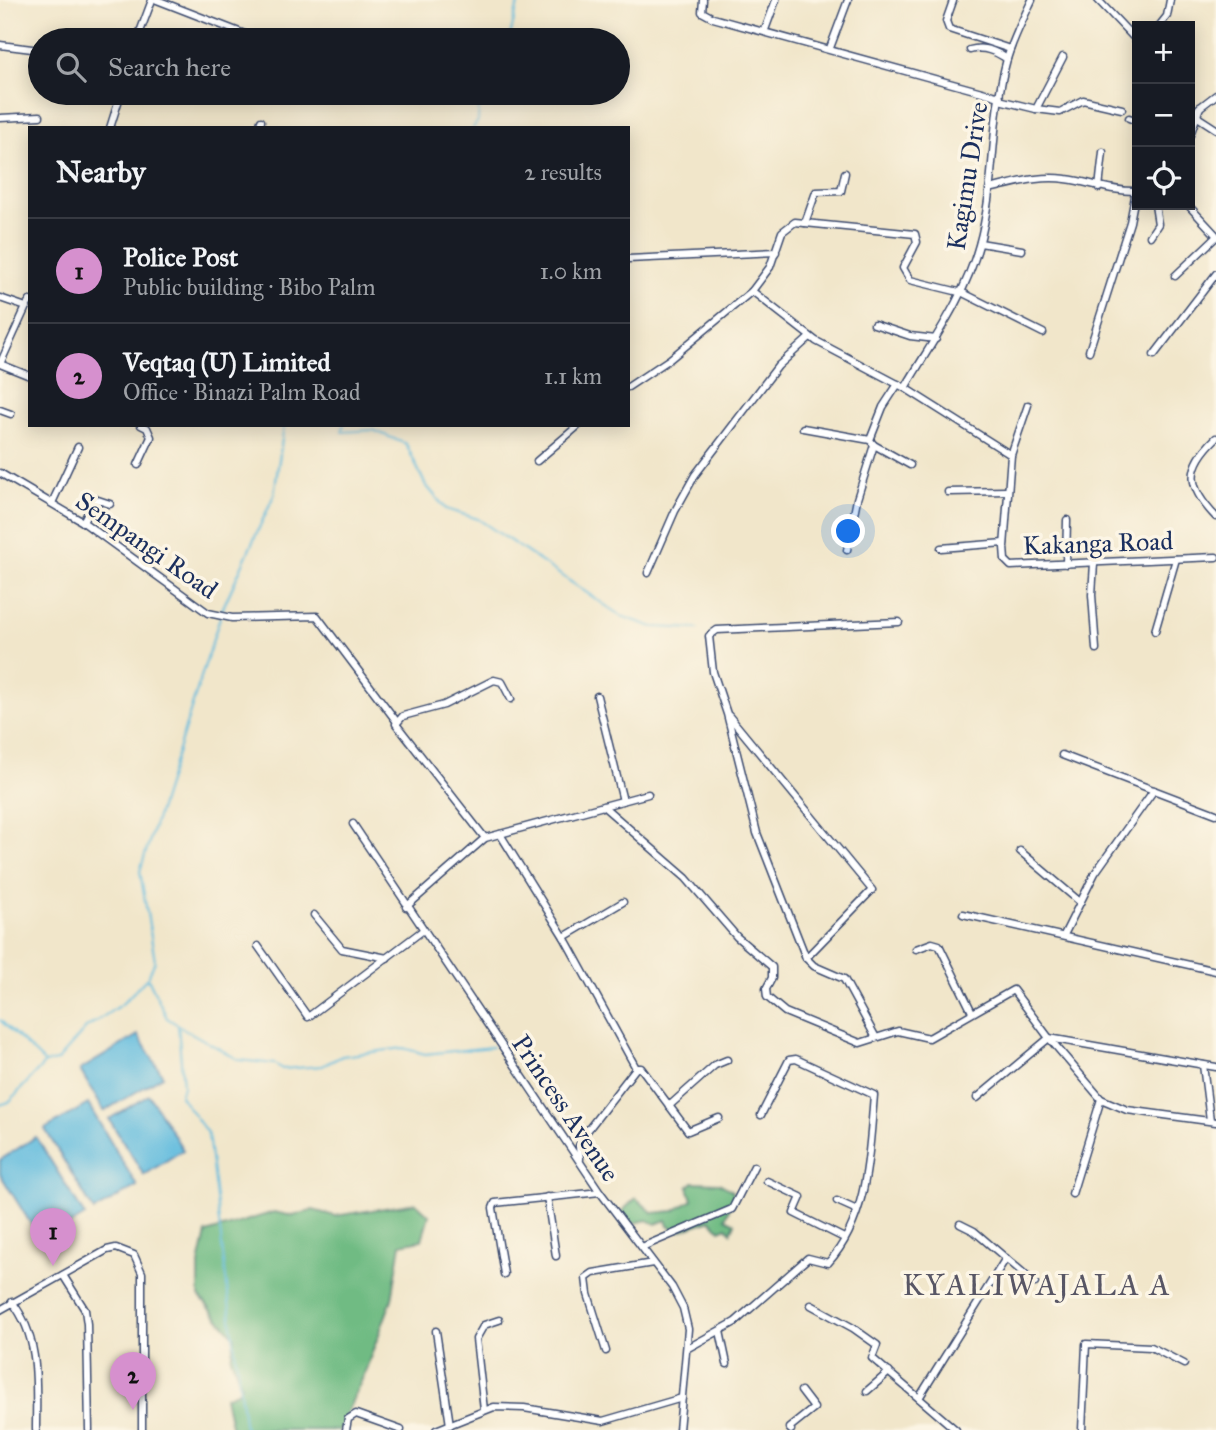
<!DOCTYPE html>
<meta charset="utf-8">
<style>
:root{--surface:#171b24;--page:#20242c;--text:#f1f3f6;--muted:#9ea1a6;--line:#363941;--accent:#d690ce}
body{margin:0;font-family:"IM FELL Great Primer",serif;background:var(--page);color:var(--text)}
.controls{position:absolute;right:21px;top:21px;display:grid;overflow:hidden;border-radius:0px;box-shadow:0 4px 18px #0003}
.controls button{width:63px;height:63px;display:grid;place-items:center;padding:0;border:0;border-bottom:2px solid var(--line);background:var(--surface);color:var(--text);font:35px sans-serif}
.you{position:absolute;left:849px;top:532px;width:24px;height:24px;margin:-18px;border:5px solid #fff;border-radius:50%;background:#1a73e8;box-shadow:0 0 0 10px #1a73e833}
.badge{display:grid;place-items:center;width:46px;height:46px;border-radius:50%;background:var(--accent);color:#111;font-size:23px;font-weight:700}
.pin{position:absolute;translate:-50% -58px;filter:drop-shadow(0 2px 4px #0008)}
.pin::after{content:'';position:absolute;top:37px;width:24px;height:21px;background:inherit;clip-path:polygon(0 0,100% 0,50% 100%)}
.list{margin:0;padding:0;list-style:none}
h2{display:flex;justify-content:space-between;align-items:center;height:91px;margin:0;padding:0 28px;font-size:30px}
h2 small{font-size:23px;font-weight:400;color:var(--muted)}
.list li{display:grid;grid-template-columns:46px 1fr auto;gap:21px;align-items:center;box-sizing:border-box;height:105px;padding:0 28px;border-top:2px solid var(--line)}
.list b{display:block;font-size:26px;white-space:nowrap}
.list p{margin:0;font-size:23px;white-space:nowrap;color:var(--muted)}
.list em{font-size:23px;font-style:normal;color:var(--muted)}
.icon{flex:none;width:38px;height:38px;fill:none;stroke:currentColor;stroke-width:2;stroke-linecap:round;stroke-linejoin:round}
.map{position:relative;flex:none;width:1216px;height:1430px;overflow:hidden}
.search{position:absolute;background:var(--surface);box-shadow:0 4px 18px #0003;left:28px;top:28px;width:602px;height:77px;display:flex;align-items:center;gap:18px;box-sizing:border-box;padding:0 24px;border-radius:38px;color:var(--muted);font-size:26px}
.panel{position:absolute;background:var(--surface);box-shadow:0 4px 18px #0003;left:28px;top:126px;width:602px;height:301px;border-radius:0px}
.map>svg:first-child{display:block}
.forest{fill:#70bb83;stroke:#467570;stroke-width:2}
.water{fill:#60bbde;stroke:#3e759e;stroke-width:2}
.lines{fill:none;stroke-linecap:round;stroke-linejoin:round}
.stream{stroke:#60bbde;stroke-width:2}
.street-casing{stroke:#3b4a6e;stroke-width:9}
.street{stroke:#fff;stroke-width:6}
.labels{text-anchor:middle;stroke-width:7;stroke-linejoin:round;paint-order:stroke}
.street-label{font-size:26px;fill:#1b2f5e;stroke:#fcf5e5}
.quarter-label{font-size:30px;letter-spacing:2px;fill:#585665;stroke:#fcf5e5}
</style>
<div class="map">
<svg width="1216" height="1430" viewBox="0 0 1216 1430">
<rect width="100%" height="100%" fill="#fcf5e5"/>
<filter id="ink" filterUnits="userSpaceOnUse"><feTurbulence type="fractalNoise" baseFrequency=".0143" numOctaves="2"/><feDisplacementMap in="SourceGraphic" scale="14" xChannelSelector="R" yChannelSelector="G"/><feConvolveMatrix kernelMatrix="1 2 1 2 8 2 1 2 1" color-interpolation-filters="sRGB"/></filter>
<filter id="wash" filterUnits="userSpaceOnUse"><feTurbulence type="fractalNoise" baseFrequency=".00686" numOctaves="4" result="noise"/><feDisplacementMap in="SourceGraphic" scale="28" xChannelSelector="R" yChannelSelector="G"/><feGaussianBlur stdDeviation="1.57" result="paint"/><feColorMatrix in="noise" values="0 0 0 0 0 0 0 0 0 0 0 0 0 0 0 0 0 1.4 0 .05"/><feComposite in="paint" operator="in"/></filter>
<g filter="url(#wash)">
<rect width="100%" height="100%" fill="#f1e6ca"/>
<!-- forest -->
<g class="forest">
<path d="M693,1182L719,1183L733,1191L734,1199L725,1218L735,1223L731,1232L727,1227L720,1230L711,1220L679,1231L668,1226L666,1220L656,1224L647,1220L626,1225L620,1213L636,1198L653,1213L674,1211L692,1200L688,1187Z"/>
<path d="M416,1203L429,1215L422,1240L401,1244L392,1299L363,1377L339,1430H232L225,1397L239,1391L241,1384L231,1358L235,1337L199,1296V1264L206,1233L274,1212L293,1216L313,1210L335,1216Z"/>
</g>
<!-- water -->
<g class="water">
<path d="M138,1035L163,1076L104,1111L80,1070Z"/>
<path d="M149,1095L183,1150L144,1175L109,1119Z"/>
<path d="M88,1104L137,1186L94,1211L45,1129Z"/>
<path d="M36,1137L85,1216L42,1242L0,1174V1160Z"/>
</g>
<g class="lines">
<!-- stream -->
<g class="stream">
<path d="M509,40L519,0"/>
<path d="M473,128L478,121L479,105L490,101L494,93"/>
<path d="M344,425L342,432L373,430L406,444L425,484L446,509L478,519L621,616L653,627L698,629"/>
<path d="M221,612L274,495L284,425"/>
<path d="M148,978L167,1018L178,1025L183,1086L180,1096L208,1134L245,1430"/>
<path d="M0,1020L45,1063"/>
<path d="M179,1026L239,1060L275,1064L282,1069L322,1066L342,1056L403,1048L425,1054L492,1047"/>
<path d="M0,1105L9,1102L45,1063L57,1061L86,1028L122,1004L148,977L155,961L140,871L220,617"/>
</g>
</g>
</g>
<g filter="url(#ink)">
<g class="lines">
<defs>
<g id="street">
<path d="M157,0L260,40"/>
<path d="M703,0L702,12L713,18L1000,97"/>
<path d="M1098,0L1137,41"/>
<path d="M953,1L946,21L949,29L1010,49"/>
<path d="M1159,26L1167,16L1170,0"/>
<path d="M765,30L776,0"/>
<path d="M137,40L152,0"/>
<path d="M0,45L40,50"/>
<path d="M830,48L848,0"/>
<path d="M970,50C984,46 995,51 1007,59"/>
<path d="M999,100L1036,109L1063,57"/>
<path d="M1190,105L1199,118L1216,129"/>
<path d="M1199,108L1216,95"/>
<path d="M1036,109L1060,112L1083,100L1122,109"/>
<path d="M0,118L40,116"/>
<path d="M1129,118L1137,121"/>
<path d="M110,128L121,93"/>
<path d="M259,128L261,121"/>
<path d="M1190,135L1200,107"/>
<path d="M1099,188L1103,152"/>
<path d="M989,189C1015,183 1040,175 1066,179C1091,182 1112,192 1137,191"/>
<path d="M1188,205L1216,235"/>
<path d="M805,223L816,192L841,191L845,173"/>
<path d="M1150,236L1158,224L1155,205"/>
<path d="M980,243L1022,250"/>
<path d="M628,259L776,252"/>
<path d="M1175,276L1216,237"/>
<path d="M752,291L816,341L905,388L1011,455L1004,547L1005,560L1011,566L1216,557"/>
<path d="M0,298L26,307L30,301"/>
<path d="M26,307L0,364L30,376"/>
<path d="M874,324L910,336L936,339"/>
<path d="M1089,351L1130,222L1136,191"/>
<path d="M1154,355L1216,274"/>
<path d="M628,387L670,359L752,291L770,267L782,232L795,222L915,234L917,242L903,268L910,280L963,293L1043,333"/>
<path d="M905,388C933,340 964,299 979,245C996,185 990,120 1007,59C1013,39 1023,19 1032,0"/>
<path d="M0,410L11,414"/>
<path d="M803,428L870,440"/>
<path d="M1216,438C1185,468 1187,487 1216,517"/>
<path d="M874,445L910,465"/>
<path d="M1011,455L1028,405"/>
<path d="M537,461L579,425"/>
<path d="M138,465L151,437L147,428L141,425"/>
<path d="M0,473L83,522L208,613L232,618L317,616L397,722"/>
<path d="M948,492L1007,491"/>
<path d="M52,503L78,447"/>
<path d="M83,522L95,499L110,504"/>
<path d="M941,548L1004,543"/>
<path d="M847,550L857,499L874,445L870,440L883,407L898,384"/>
<path d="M1094,563L1092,595L1096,649"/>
<path d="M1066,564L1067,520"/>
<path d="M648,573L675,511L695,475L778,366L810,337"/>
<path d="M1155,631L1176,559"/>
<path d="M597,696L623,801"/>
<path d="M729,716L872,890L806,958"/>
<path d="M1062,755L1216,814"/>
<path d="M603,806L686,878L737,937L772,967V978L766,989L767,997L785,1012L860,1043L898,1031L929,1038L1013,990L1049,1038L1101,1099L1127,1110L1216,1122"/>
<path d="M353,824L600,1192L672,1287L683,1308L688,1329L679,1430"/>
<path d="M500,834L564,937L636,1068H641L688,1131L719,1118"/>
<path d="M485,838L396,724L403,716L444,705L494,680L502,682L511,699"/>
<path d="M1020,851L1080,902"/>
<path d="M406,907L485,838L648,794"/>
<path d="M963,914L1216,971"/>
<path d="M314,915L342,949L387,958"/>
<path d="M1064,935L1095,873L1154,790"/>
<path d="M564,937L623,902"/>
<path d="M258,946L308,1017L422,931"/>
<path d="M916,949L932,943L939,945L972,1012"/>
<path d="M875,1036L844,979L814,966L806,958L757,833L727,714L713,672L709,636L717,630L899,622"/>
<path d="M1203,1065L1210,1120"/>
<path d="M977,1098L1049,1038L1216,1067"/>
<path d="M669,1106L715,1065L727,1060"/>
<path d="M580,1159L579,1146L584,1135L636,1068"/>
<path d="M767,1181L801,1197L794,1213L844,1238"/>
<path d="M1072,1194L1101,1099"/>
<path d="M547,1197L556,1256"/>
<path d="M837,1201L857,1210"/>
<path d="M960,1224L974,1231L1035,1283"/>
<path d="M642,1247L732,1209L754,1166"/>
<path d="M504,1274L493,1208L495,1203L600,1192"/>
<path d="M63,1275L85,1310L87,1324L89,1430"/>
<path d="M12,1302C41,1338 36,1387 36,1430"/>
<path d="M811,1305L853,1328L877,1345L872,1358L956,1430"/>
<path d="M0,1310L107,1250L116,1248L134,1255L142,1273V1430"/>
<path d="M436,1331L450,1425"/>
<path d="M720,1331L727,1364"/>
<path d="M688,1348L735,1322L808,1258L828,1263C869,1218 869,1151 874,1095L796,1059L789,1060L761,1115"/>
<path d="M606,1351L588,1294L586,1278L593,1273L653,1263"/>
<path d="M867,1391L889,1372"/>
<path d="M919,1398L1006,1258"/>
<path d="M484,1410L476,1339L484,1325L499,1320"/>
<path d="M346,1430L348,1419L356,1414L401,1430"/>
<path d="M436,1430L494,1407L524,1408L603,1421L682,1398"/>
<path d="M791,1430L789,1428L814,1408L801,1391"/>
<path d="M1082,1430L1086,1344L1151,1347L1184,1364"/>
</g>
</defs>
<!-- street casing -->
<use href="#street" class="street-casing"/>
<!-- street -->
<use href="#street" class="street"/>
</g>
</g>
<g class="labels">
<!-- street labels -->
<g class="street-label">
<text transform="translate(967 176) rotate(-81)" y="9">Kagimu Drive</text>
<text transform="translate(1098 543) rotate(-2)" y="9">Kakanga Road</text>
<text transform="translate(147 545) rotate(35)" y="9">Sempangi Road</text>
<text transform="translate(566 1108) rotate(56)" y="9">Princess Avenue</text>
</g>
<!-- quarter labels -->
<g class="quarter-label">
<text x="1037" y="1295">KYALIWAJALA A</text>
</g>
</g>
</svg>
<div class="controls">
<button>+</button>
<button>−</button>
<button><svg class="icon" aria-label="locate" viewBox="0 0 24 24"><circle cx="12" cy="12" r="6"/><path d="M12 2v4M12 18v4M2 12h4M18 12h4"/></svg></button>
</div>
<div class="you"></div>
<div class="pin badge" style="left:53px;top:1266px">1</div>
<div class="pin badge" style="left:133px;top:1410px">2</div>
<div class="search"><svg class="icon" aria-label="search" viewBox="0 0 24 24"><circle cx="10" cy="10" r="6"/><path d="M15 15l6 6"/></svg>Search here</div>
<section class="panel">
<h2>Nearby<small>2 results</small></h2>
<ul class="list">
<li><span class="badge">1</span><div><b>Police Post</b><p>Public building · Bibo Palm</p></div><em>1.0 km</em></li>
<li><span class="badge">2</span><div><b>Veqtaq (U) Limited</b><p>Office · Binazi Palm Road</p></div><em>1.1 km</em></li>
</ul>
</section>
</div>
